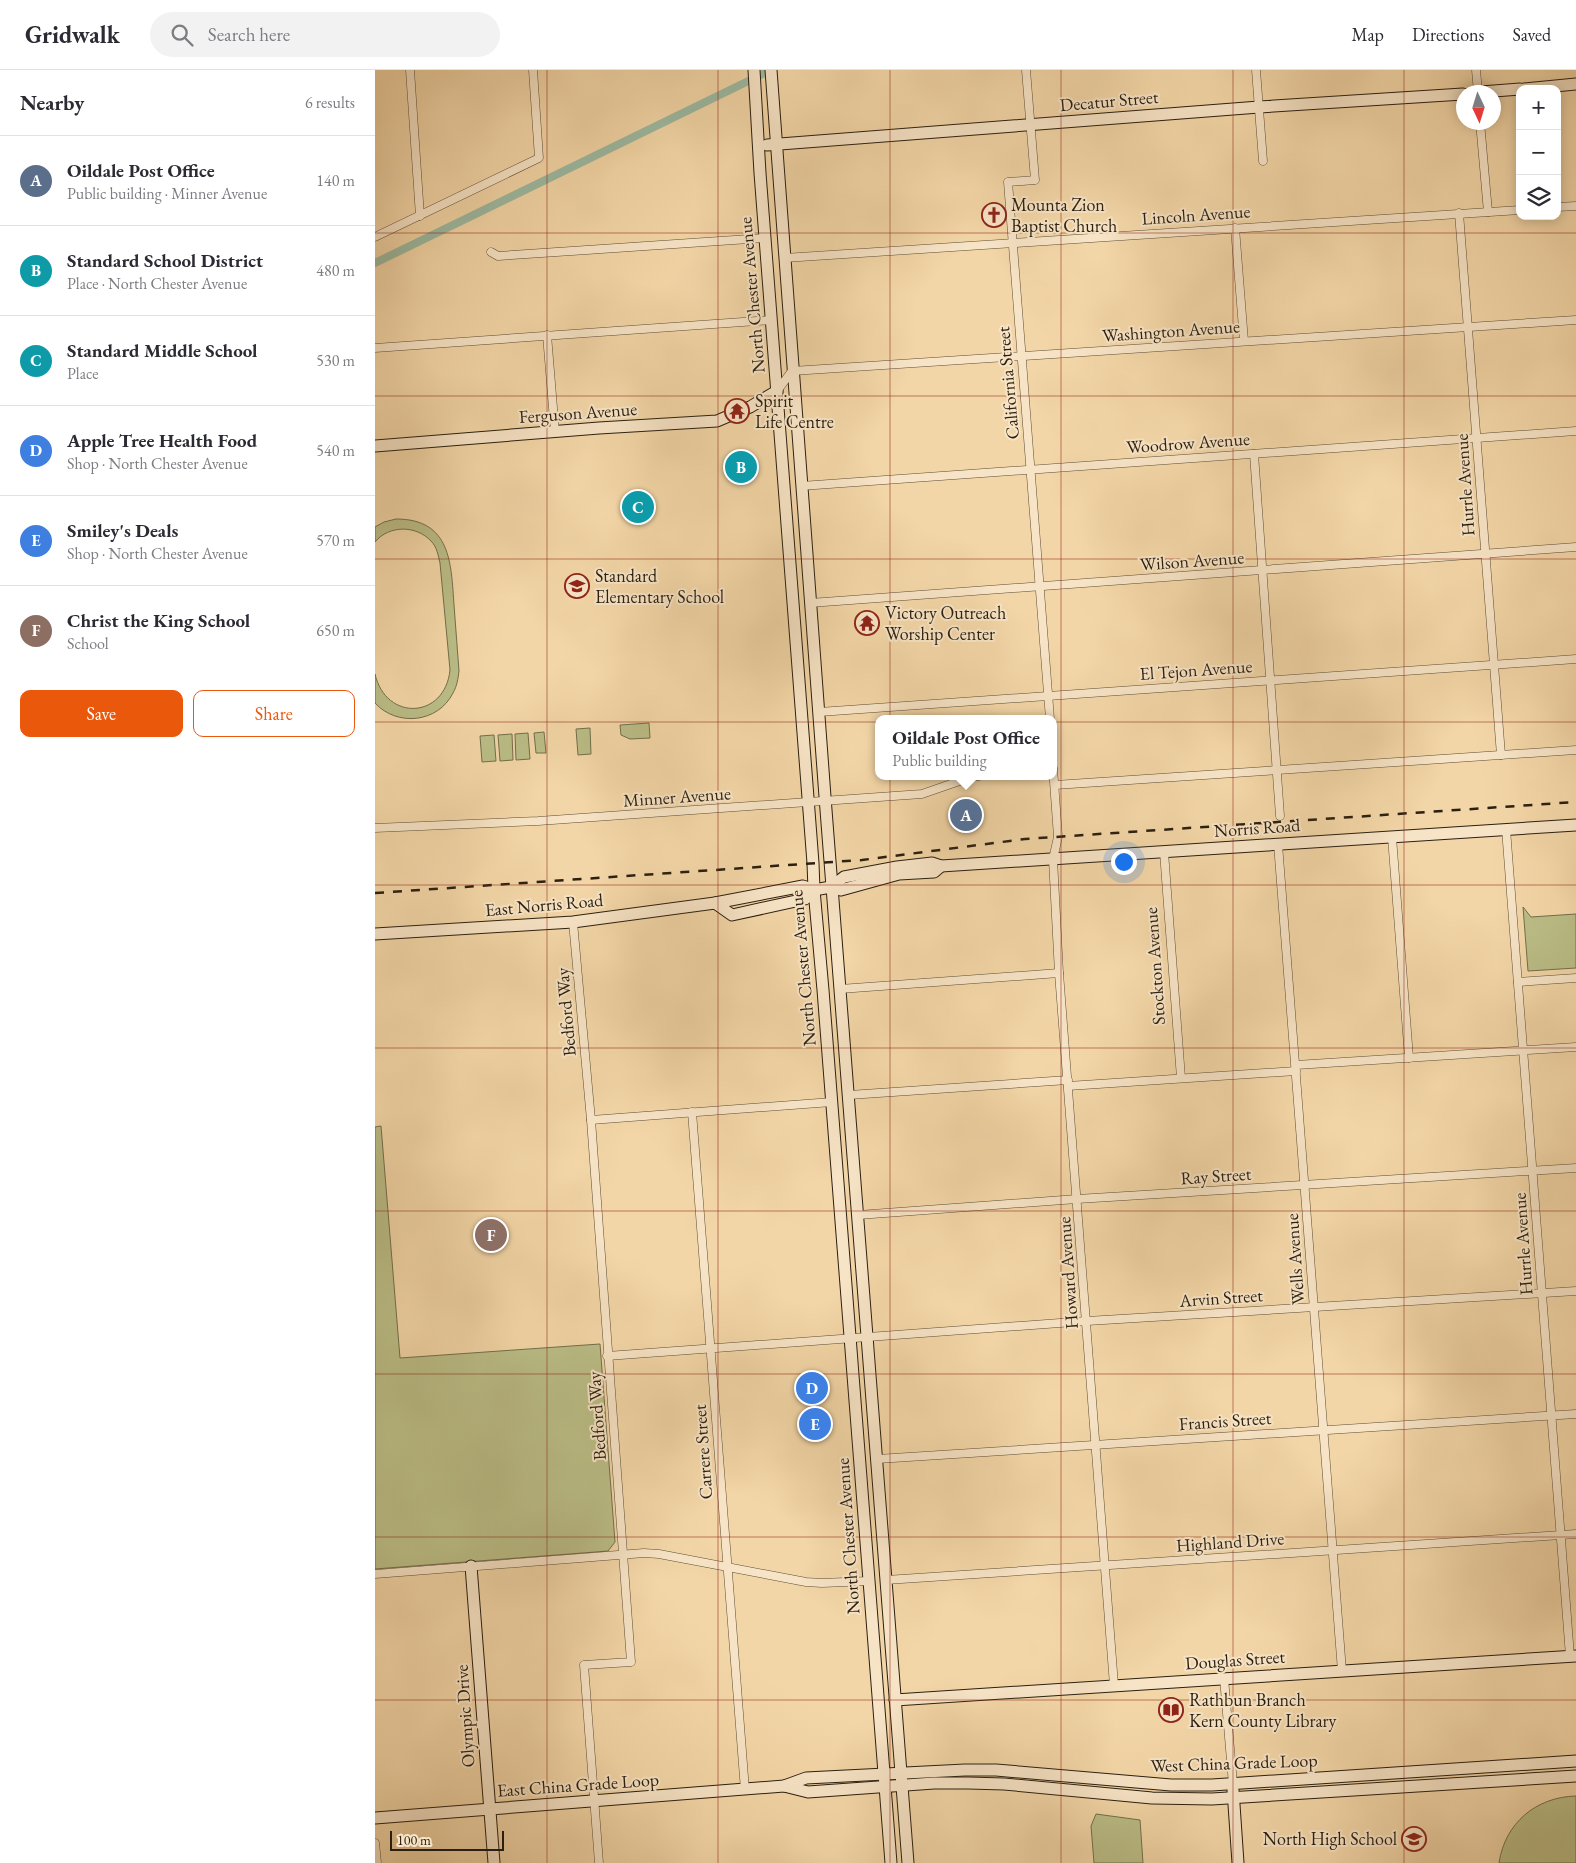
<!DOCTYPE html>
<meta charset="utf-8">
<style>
:root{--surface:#fff;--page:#f2f2f3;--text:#2b2b33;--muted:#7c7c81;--line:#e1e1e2;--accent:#ea580c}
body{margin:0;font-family:"EB Garamond",serif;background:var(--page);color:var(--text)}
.controls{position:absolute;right:15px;top:15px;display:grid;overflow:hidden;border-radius:10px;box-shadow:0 2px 12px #0003}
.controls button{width:45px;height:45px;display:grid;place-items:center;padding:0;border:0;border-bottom:1px solid var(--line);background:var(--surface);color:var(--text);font:25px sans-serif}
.compass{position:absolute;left:1081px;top:15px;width:45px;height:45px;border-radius:50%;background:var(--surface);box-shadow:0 2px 12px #0003;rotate:176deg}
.scale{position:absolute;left:15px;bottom:12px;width:114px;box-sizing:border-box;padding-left:5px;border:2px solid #2b1f10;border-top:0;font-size:14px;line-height:18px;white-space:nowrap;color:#2b1f10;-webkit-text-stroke:4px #f7e4c6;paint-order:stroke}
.you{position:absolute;left:748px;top:791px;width:18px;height:18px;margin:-12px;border:4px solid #fff;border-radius:50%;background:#1a73e8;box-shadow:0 0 0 8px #1a73e833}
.badge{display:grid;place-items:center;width:32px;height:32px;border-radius:50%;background:var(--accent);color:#fff;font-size:16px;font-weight:700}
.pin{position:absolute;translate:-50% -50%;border:2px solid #fff;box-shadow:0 1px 5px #0006}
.popup{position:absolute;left:500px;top:645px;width:182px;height:65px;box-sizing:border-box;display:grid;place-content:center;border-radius:10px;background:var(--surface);filter:drop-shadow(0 1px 4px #0005);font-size:16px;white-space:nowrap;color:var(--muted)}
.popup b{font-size:19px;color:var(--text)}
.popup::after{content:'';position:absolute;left:50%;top:100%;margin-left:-10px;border:10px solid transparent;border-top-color:var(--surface)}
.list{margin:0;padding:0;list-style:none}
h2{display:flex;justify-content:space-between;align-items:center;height:65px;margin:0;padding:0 20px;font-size:21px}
h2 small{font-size:16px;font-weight:400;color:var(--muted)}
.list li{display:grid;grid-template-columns:32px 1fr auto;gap:15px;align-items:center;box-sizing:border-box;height:90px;padding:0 20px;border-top:1px solid var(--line)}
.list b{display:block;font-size:19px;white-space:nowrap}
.list p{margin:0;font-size:16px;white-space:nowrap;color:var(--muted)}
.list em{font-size:16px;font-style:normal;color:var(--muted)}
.actions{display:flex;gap:10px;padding:15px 20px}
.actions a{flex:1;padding:11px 0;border:1px solid var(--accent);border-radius:10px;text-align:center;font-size:18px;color:var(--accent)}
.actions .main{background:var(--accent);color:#fff}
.icon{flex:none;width:28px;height:28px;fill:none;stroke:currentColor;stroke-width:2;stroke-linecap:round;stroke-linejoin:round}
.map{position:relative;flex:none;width:1201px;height:1793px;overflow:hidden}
header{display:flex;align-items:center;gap:30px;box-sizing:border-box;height:70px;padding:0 25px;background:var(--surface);border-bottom:1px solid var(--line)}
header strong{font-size:24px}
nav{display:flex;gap:28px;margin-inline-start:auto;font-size:18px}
.search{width:350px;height:45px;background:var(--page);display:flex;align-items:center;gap:12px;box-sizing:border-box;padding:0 18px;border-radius:28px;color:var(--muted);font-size:19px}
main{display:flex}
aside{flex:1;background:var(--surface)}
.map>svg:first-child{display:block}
.green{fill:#bbbe87;stroke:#736e4c}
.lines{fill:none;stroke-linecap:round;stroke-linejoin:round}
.canal{stroke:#9dbaa2;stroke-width:8}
.street-casing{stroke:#5d4d36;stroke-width:9}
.secondary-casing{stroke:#2b1f10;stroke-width:13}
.street{stroke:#f7e4c6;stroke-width:8}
.secondary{stroke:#f7e4c6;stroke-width:11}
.rail{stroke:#2b1f10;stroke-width:2.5;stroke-dasharray:9 9;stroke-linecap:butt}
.grid{fill:none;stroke:#8f2418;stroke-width:1;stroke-opacity:0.55}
.labels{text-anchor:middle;stroke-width:4;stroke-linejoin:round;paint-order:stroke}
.street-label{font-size:18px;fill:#2b1f10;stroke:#f7e4c6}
.poi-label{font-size:18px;fill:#2b1f10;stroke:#f7e4c6;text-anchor:start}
</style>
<header>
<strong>Gridwalk</strong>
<div class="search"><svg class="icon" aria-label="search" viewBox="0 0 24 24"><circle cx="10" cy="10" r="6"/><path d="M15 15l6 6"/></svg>Search here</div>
<nav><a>Map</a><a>Directions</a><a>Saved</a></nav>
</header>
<main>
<aside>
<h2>Nearby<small>6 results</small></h2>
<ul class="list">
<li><span class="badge" style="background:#5c6f8a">A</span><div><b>Oildale Post Office</b><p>Public building · Minner Avenue</p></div><em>140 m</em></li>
<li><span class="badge" style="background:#0f9aa8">B</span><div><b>Standard School District</b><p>Place · North Chester Avenue</p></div><em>480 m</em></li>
<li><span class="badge" style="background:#0f9aa8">C</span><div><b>Standard Middle School</b><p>Place</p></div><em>530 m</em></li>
<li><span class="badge" style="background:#3f7fe0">D</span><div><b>Apple Tree Health Food</b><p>Shop · North Chester Avenue</p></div><em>540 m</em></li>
<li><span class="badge" style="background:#3f7fe0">E</span><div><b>Smiley's Deals</b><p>Shop · North Chester Avenue</p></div><em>570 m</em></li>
<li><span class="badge" style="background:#8d6e63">F</span><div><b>Christ the King School</b><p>School</p></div><em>650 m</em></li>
</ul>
<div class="actions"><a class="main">Save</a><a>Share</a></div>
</aside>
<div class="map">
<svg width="1201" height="1793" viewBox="0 0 1201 1793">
<rect width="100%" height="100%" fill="#f3d6a7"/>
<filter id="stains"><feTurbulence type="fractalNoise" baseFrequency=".004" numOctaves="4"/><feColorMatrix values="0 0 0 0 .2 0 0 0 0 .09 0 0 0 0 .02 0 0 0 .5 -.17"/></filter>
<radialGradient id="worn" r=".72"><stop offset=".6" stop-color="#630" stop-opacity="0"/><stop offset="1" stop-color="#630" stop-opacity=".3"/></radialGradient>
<!-- green -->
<g class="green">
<path d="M21,449C76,449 76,493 79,535C81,557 82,579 84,601C83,609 82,616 78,623C63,653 22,657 0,633V604C11,652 70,649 75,600L65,493C63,485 62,477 56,471C41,455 14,455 0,472V457L9,452Z"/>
<path d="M274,653L275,668L255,669L246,665L245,655Z"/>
<path d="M215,658L216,684L203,685L201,659Z"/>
<path d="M169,662L171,683H161L159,663Z"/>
<path d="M153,663L155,689L141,690L140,664Z"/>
<path d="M137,664L138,690L125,691L123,665Z"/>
<path d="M119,665L121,691L107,692L105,666Z"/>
<path d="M1148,837L1156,847L1201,844V898L1153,901Z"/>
<path d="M6,1056L25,1288L225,1274L240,1472L233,1481L0,1499V1057Z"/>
<path d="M1201,1726V1793H1124C1130,1753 1161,1727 1201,1726Z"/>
<path d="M721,1744L765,1750L768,1793H719L716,1756Z"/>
</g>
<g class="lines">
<!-- canal -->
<path class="canal" d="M0,193L396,0"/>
<defs>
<g id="street">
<path d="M35,0L45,146"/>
<path d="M651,0L660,110L633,112L675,649"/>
<path d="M881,0L888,91"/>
<path d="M1101,0L1103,22"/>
<path d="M1105,52L1113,142"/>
<path d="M1182,137L1201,136"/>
<path d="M1084,143L1126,685"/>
<path d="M860,158L869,271"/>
<path d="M0,167L164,88L158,0"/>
<path d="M116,182L123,186L390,168"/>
<path d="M409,188L1145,140"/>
<path d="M172,265L180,362"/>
<path d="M0,278L396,250"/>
<path d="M402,321L417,301L1201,250"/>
<path d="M879,384L905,746"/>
<path d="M426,416L1201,361"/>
<path d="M435,533L1201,477"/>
<path d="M444,642L1201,589"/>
<path d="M678,698L683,767L678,789L684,903L739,1615"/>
<path d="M680,715L1201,680"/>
<path d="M0,758L163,751L547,724L596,707L604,706"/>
<path d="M1131,759L1195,1586"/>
<path d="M1017,767L1034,988"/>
<path d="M903,774L967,1601"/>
<path d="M789,782L806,1008"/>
<path d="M198,852L216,1050L256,1592L209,1595L224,1793"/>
<path d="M1143,912L1201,908"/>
<path d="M465,919L684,903"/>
<path d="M921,995L1201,977"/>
<path d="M693,1016L921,1001"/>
<path d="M474,1025L693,1010"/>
<path d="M317,1042L370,1720"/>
<path d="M216,1050L457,1032"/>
<path d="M483,1145L702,1129L1201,1098"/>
<path d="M232,1286L712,1251L1201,1221"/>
<path d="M502,1389L1201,1344"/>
<path d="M0,1504L269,1483L284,1484L431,1512L447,1513L494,1511"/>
<path d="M511,1510L1201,1464"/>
<path d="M849,1608L858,1714"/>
<path d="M0,1773L2,1793"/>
</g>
<g id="secondary">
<path d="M379,0L385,103L438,793L439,820L448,920L516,1793"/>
<path d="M396,0C439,598 486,1195 533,1793"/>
<path d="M1149,19L1201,14"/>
<path d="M1106,22L1145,19"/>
<path d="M392,75L884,37L1088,24"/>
<path d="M0,376L224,358L342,351L375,337L402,321"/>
<path d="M456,817L466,820L524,804L559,802L566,796"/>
<path d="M340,833L357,845L430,829L439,820L456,817L469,807L522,797L557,793L566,796L1201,755"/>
<path d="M0,864L198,852L340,833L428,816L439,820"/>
<path d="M96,1496L119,1793"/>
<path d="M520,1630L1201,1586"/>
<path d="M409,1716L433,1722L559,1713H593L629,1714L777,1728L837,1729L1201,1706"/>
<path d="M858,1720L863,1793"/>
<path d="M0,1748L409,1716L431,1708L590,1700H621L796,1715H837L1201,1691"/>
</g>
</defs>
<!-- street casing -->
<use href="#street" class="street-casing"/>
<!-- secondary casing -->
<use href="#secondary" class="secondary-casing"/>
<!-- street -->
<use href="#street" class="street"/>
<!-- secondary -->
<use href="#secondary" class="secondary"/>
<!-- rail -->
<path class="rail" d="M0,823L487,790L650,769L1201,732"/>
</g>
<!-- grid -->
<path class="grid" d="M172,0V1793M343,0V1793M515,0V1793M686,0V1793M858,0V1793M1029,0V1793M0,163H1201M0,326H1201M0,489H1201M0,652H1201M0,815H1201M0,978H1201M0,1141H1201M0,1304H1201M0,1467H1201M0,1630H1201"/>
<!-- icons -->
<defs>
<symbol id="church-ring" viewBox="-11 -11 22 22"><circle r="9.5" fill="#f7e4c6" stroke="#8f2418" stroke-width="1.5"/><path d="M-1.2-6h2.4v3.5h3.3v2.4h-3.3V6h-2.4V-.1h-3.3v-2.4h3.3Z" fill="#8f2418"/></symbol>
<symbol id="temple-ring" viewBox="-11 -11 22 22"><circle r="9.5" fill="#f7e4c6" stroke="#8f2418" stroke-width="1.5"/><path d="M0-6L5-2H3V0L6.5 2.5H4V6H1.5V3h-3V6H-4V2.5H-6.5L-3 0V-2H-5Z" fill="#8f2418"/></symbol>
<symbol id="school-ring" viewBox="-11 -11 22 22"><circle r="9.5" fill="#f7e4c6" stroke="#8f2418" stroke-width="1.5"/><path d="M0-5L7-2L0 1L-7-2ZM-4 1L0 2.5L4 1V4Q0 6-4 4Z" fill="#8f2418"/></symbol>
<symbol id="library-ring" viewBox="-11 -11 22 22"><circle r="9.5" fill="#f7e4c6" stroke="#8f2418" stroke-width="1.5"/><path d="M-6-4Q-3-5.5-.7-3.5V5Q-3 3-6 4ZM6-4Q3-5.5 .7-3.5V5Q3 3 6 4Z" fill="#8f2418"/></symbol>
</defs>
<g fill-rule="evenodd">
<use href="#church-ring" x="605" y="131" width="28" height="28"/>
<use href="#temple-ring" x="348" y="327" width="28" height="28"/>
<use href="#school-ring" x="188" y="502" width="28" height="28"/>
<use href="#temple-ring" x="478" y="539" width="28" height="28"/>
<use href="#library-ring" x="782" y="1626" width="28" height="28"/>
<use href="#school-ring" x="1025" y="1755" width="28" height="28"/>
</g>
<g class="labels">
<!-- street labels -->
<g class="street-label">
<text transform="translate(734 31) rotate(-5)" y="6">Decatur Street</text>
<text transform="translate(821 145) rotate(-4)" y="6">Lincoln Avenue</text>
<text transform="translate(377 225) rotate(-95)" y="6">North Chester Avenue</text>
<text transform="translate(796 261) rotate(-4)" y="6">Washington Avenue</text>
<text transform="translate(633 313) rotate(-95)" y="6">California Street</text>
<text transform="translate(203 343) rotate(-4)" y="6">Ferguson Avenue</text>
<text transform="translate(813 373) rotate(-4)" y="6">Woodrow Avenue</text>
<text transform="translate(1090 415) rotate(-94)" y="6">Hurrle Avenue</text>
<text transform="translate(817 491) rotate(-4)" y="6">Wilson Avenue</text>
<text transform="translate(821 600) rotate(-4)" y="6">El Tejon Avenue</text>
<text transform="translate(302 727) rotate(-4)" y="6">Minner Avenue</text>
<text transform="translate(882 758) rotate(-4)" y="6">Norris Road</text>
<text transform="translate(169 835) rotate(-5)" y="6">East Norris Road</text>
<text transform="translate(780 896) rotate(-94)" y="6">Stockton Avenue</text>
<text transform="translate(428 898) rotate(-95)" y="6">North Chester Avenue</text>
<text transform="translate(191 942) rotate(-95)" y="6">Bedford Way</text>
<text transform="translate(841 1106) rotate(-4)" y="6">Ray Street</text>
<text transform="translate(1148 1174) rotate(-94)" y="6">Hurrle Avenue</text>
<text transform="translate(920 1189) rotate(-94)" y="6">Wells Avenue</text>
<text transform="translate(693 1203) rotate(-94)" y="6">Howard Avenue</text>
<text transform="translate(846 1228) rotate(-4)" y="6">Arvin Street</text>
<text transform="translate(222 1346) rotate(-94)" y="6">Bedford Way</text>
<text transform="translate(850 1351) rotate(-4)" y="6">Francis Street</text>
<text transform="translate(328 1382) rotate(-94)" y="6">Carrere Street</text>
<text transform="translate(473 1466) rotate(-94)" y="6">North Chester Avenue</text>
<text transform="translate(855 1472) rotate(-4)" y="6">Highland Drive</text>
<text transform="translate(860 1590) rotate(-4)" y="6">Douglas Street</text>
<text transform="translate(90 1646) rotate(-94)" y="6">Olympic Drive</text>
<text transform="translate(859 1693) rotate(-2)" y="6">West China Grade Loop</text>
<text transform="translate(203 1715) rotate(-4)" y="6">East China Grade Loop</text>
</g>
<!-- poi labels -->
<g class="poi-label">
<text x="636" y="141">Mounta Zion<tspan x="636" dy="21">Baptist Church</tspan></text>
<text x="380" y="337">Spirit<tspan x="380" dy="21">Life Centre</tspan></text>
<text x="220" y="512">Standard<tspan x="220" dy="21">Elementary School</tspan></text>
<text x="510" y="549">Victory Outreach<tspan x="510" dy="21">Worship Center</tspan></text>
<text x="814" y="1636">Rathbun Branch<tspan x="814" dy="21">Kern County Library</tspan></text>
<text x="1022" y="1775" text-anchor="end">North High School</text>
</g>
</g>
<rect width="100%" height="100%" filter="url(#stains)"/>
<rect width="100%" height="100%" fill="url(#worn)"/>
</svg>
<div class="controls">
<button>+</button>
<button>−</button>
<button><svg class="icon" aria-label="layers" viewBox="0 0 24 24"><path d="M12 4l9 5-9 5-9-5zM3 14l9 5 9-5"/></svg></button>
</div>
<svg class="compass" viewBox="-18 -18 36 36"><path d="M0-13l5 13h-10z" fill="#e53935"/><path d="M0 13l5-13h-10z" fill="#7c7c81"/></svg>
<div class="scale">100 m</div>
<div class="you"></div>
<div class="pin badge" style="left:591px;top:745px;background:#5c6f8a">A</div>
<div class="popup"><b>Oildale Post Office</b>Public building</div>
<div class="pin badge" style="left:366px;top:397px;background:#0f9aa8">B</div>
<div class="pin badge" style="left:263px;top:437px;background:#0f9aa8">C</div>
<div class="pin badge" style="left:437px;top:1318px;background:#3f7fe0">D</div>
<div class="pin badge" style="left:440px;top:1354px;background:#3f7fe0">E</div>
<div class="pin badge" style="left:116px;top:1165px;background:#8d6e63">F</div>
</div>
</main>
